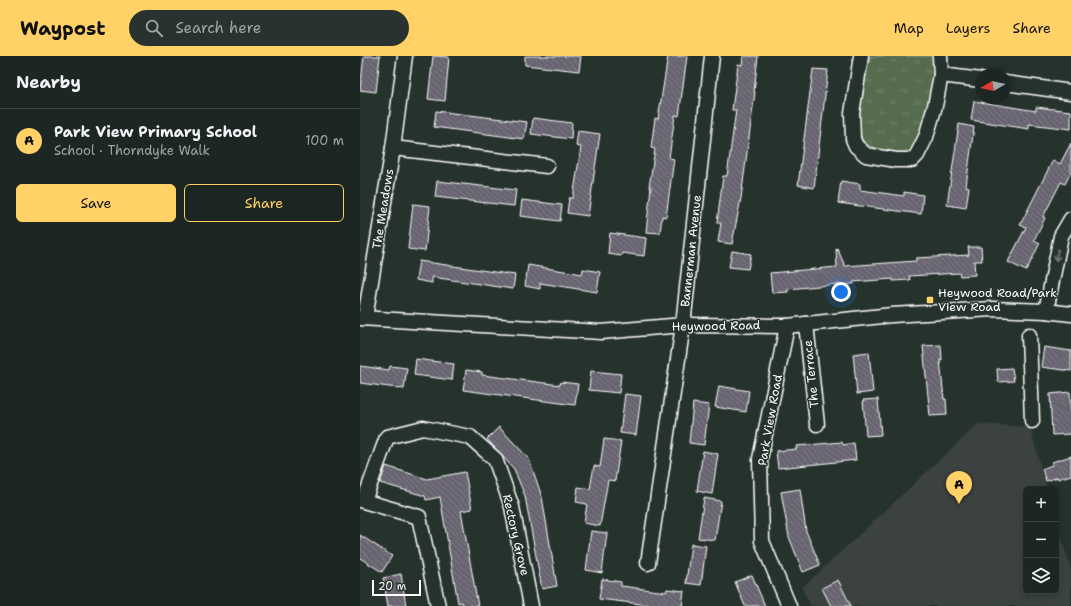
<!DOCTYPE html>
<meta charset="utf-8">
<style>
:root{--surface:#1c2622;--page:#29322f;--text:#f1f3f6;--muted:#a0a5a5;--line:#3a4340;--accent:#ffd166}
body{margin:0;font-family:"Shantell Sans",sans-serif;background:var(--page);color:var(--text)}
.controls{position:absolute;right:12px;bottom:12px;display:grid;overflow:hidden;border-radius:6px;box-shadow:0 2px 6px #0003}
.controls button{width:36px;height:36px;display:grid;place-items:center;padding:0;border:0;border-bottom:1px solid var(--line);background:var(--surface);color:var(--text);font:20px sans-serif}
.compass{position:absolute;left:615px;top:12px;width:36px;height:36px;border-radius:50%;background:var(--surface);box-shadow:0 2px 6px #0003;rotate:261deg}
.scale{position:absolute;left:12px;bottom:10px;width:49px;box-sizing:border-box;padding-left:4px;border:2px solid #fff;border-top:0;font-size:11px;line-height:14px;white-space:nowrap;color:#fff;-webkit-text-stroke:3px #26332d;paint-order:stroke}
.you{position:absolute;left:481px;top:236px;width:14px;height:14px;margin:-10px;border:3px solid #fff;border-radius:50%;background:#1a73e8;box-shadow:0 0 0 6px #1a73e833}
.badge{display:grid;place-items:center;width:26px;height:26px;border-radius:50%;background:var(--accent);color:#111;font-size:13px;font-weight:700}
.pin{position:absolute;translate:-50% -33px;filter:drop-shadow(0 1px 2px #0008)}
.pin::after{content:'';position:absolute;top:21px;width:14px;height:12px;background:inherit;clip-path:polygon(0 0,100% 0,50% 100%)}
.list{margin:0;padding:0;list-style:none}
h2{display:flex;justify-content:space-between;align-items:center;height:52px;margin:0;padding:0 16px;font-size:17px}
h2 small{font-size:13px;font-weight:400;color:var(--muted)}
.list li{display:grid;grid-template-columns:26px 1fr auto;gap:12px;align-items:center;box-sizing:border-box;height:64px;padding:0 16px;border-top:1px solid var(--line)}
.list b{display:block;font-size:15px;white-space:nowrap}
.list p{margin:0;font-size:13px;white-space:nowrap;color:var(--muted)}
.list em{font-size:13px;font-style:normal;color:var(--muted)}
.actions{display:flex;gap:8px;padding:12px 16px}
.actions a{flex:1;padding:9px 0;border:1px solid var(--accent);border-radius:6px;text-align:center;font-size:14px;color:var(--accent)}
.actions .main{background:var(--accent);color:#111}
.icon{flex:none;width:22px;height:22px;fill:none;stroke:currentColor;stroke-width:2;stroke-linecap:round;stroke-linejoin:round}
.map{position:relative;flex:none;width:711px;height:550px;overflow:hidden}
header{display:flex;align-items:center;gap:24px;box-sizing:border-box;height:56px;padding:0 20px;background:var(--accent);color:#111}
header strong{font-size:19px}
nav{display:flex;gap:22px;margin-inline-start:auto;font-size:14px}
.search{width:280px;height:36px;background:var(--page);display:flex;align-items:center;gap:10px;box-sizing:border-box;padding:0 14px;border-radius:22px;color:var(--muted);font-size:15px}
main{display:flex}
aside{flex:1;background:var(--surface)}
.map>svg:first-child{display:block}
.built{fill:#3a4241}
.grass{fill:url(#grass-tufts);stroke:#abb6a8}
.building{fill:url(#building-back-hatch);stroke:#fff}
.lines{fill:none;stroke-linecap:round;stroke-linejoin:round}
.street-casing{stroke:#fff;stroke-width:17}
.street{stroke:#26332d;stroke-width:14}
.oneway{stroke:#727a76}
.poi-dot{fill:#ffd166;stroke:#26332d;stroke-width:1.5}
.labels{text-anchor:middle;stroke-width:3;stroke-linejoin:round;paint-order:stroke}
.street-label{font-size:12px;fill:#fff;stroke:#26332d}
.poi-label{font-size:12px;fill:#fff;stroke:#26332d;text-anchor:start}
</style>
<header>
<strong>Waypost</strong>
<div class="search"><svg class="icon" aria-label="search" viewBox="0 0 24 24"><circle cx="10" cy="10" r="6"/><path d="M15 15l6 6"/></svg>Search here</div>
<nav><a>Map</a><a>Layers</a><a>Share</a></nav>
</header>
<main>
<aside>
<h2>Nearby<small></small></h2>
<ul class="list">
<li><span class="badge">A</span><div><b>Park View Primary School</b><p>School · Thorndyke Walk</p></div><em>100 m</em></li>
</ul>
<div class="actions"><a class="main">Save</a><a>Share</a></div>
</aside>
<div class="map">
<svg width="711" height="550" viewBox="0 0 711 550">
<defs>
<pattern id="grass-tufts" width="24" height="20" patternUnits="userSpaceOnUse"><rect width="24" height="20" fill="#576c50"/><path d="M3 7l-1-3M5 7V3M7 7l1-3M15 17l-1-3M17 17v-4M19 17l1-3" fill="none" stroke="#70826a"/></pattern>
<pattern id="building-back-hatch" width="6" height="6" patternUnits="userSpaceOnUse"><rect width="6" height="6" fill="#676470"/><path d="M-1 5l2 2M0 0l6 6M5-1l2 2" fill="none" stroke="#7e7b85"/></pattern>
</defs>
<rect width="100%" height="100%" fill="#26332d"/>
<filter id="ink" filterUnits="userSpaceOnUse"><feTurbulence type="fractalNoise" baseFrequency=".025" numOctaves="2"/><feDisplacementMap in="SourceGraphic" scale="8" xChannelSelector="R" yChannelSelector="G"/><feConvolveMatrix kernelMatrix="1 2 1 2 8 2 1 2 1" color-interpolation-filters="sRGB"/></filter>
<g filter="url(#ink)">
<!-- built -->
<path class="built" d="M618,368L670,371L687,433H666V535H696V463L711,514V550H451L442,532Z"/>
<!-- grass -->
<path class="grass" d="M510,0H576L575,28L557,93C545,100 534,99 522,94C515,92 507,90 503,84C493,72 507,16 510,0Z"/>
<!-- building -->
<g class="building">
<path d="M4,0H20L16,36L0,34Z"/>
<path d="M73,0L89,1L85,45L68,43Z"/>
<path d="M165,0H221L219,15L165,9Z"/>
<path d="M308,0H327L319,60L315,59L309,102L314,103L306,161L302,160L300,177L286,176L291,131H289L295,93L291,92L295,62L298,63Z"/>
<path d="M383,0H398L394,36H395L381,142L372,188L358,186L361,167H357L363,120H367L376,54H372L378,8L382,9Z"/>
<path d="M453,13L468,14L454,132L438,129Z"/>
<path d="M614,45L676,55V51L711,55V73L669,68V73L611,64Z"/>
<path d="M76,55L167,66L164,83L74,71Z"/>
<path d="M173,62L212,67L211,83L171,78Z"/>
<path d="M599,68L614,71L606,130L609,131L606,152L587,149Z"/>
<path d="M218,75L240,78L228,160L207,157L209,142H213L221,91L216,90Z"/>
<path d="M711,87V116L705,128L701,126L683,161L685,162L674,184L680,187L666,215L648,206L666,171L660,169L693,104L700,108Z"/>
<path d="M77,125L156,134L154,150L75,141Z"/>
<path d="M481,125L500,128V134L544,140V136L563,139L561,158L478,147Z"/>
<path d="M162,144L202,149L200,165L160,160Z"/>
<path d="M53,148L70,150L65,195L48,193Z"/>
<path d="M250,177L286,182L284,200L262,197L261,200L248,198Z"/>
<path d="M608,191H621L622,205H614L615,219L600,220L599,217L549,220L550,224L533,225V223L493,226L494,228L479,229V228L428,233V236L412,237L410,217L477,211L476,193L477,192L485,210L556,205V202L609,199Z"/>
<path d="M372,195L391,198L388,213L369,211Z"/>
<path d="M59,205L155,219L153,233L72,221V227L56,224Z"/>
<path d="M168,209L222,218L223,213L240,216L237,236L180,227V233L165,230Z"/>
<path d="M581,289L582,304H580L584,343H586L587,359L570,360L563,290Z"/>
<path d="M684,291L711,295V315L681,311Z"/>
<path d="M509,296L513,336L497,338L493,298Z"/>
<path d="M56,303L94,308L92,324L54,319Z"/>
<path d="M0,310L29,314L30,310L47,312L44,333L0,327Z"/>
<path d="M652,312L654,325L638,326L637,313Z"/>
<path d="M106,314L122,316V319L200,329L201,326L218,328L215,349L103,334Z"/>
<path d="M231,315L261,318L259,337L229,334Z"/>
<path d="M359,330L389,335L386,356L355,351Z"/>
<path d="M710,336L711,378L692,379L690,338Z"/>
<path d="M265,338L281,340L276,379L260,377Z"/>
<path d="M518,343L521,379L506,380L503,344Z"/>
<path d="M333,347L349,349L344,389L329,387Z"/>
<path d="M139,371L169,403L182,441L197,530L182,533L165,440L154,413L127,383Z"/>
<path d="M244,383L261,385L255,425L248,424L240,470L224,467L227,448L216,446L218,431L230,433L234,410L240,411Z"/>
<path d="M482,386L483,389L494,387L496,404L418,412L416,395L437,393L436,390Z"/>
<path d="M343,395L358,398L352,438L337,435Z"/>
<path d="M711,400V419L698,423V421L686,425L682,413L692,409V406Z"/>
<path d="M26,410L67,423L105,416L112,453L101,455L118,550H103L102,546L98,547L80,441L66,444L65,440L20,427Z"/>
<path d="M440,433L446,475L460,509L443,516L429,481L421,436Z"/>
<path d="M344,442L361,445L355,484L338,482Z"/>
<path d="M231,475L247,477L242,517L226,514Z"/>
<path d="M0,479L32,500L22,516L0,502Z"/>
<path d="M331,488L346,490L341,529L326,527Z"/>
<path d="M41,518L46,550H28L23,522Z"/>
<path d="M392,519L405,550H385L375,526Z"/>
<path d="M242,523L261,526V530L306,536L307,533L324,535L322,550H298L239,543Z"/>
<path d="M478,524L491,550H471L462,532Z"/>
</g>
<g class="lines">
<defs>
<g id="street">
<path d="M501,0L492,57L493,83L496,90L506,99L536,104H552L557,99L566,81L575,50L581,19L580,0"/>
<path d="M581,19L621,24"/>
<path d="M645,27L711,36"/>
<path d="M33,92L187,110"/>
<path d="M686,255L701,180L711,163"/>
<path d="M0,262L241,276L323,269L427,270L532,259L633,253L686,255L711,258"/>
<path d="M5,262L33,92L45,0"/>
<path d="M446,268L457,368"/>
<path d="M427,270L400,403L402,485L429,550"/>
<path d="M669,279L672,365"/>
<path d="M0,444L59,461L78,550"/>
<path d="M4,445L27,381L63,372L110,381L135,403L152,451L171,550"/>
<path d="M288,507L323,269L352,0"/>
</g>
</defs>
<!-- street casing -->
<use href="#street" class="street-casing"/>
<!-- street -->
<use href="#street" class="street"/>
</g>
<!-- one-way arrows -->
<defs><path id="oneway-shaft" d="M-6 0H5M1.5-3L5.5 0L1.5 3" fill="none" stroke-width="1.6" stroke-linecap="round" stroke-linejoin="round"/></defs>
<use class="oneway" href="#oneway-shaft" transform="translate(697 199) rotate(102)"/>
</g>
<!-- markers -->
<rect class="poi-dot" x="566" y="240" width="8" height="8" rx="2"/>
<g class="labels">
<!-- street labels -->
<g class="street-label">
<text transform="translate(23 153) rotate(-81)" y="4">The Meadows</text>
<text transform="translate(331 195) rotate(-84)" y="4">Bannerman Avenue</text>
<text transform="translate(356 270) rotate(-1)" y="4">Heywood Road</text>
<text transform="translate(451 318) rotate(-96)" y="4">The Terrace</text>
<text transform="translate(410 364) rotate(-80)" y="4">Park View Road</text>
<text transform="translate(156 479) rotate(77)" y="4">Rectory Grove</text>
</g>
<!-- poi labels -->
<g class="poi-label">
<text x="578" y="241">Heywood Road/Park<tspan x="578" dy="14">View Road</tspan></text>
</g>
</g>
</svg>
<div class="controls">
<button>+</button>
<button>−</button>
<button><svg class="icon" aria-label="layers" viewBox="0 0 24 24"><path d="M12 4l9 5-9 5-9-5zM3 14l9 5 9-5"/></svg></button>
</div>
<svg class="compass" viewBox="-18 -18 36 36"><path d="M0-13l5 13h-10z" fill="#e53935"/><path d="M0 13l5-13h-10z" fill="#a0a5a5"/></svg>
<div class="scale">20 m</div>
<div class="you"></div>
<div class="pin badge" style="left:599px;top:448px">A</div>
</div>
</main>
